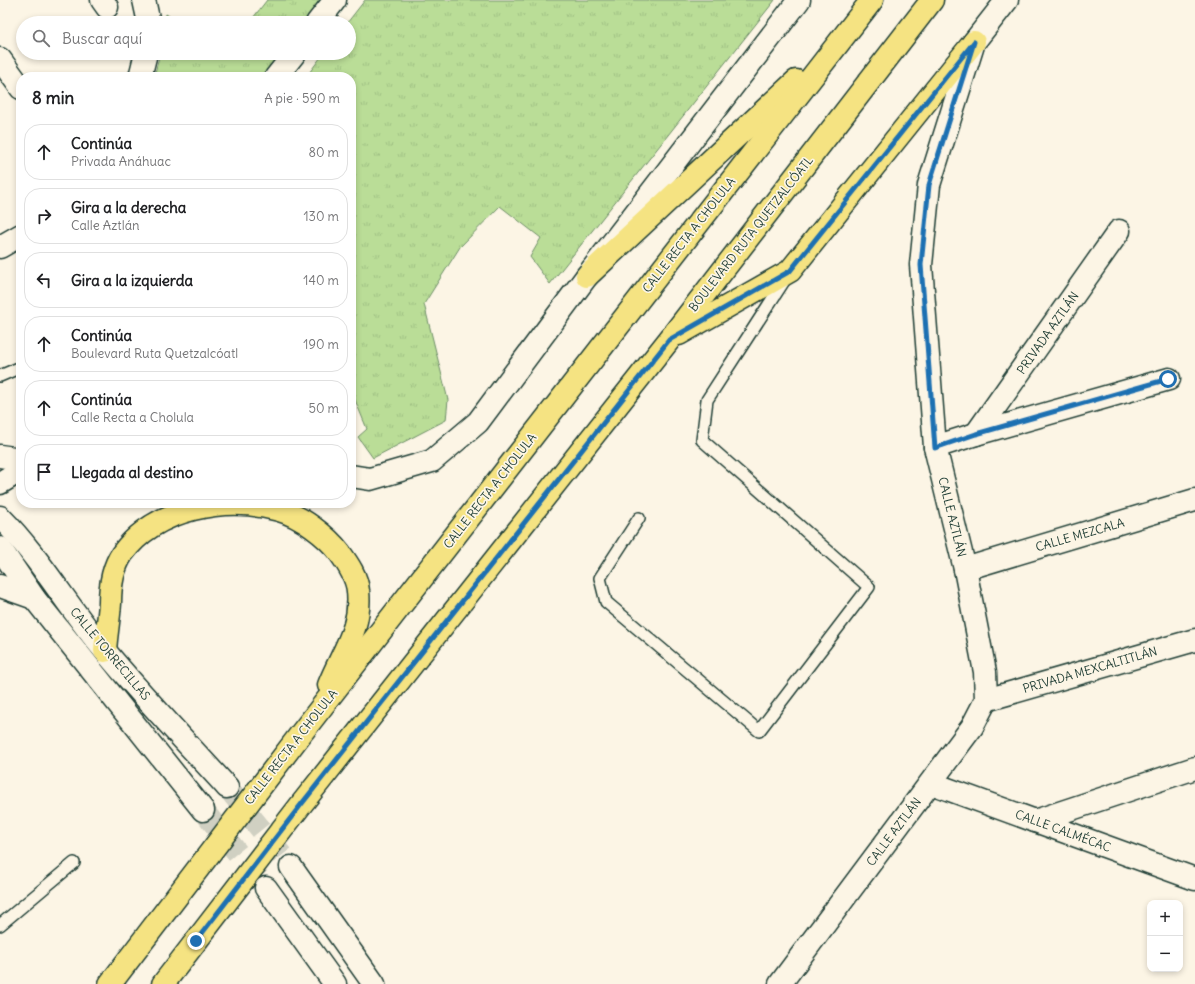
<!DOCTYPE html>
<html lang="es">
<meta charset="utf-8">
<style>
:root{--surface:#fff;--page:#f6f6f6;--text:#202124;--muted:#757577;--line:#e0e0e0}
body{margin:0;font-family:Delius,sans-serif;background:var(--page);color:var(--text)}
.controls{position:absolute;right:12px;bottom:12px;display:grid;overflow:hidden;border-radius:8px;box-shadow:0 2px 6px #0003}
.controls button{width:36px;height:36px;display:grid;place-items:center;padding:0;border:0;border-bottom:1px solid var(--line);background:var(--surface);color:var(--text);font:20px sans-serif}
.stop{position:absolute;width:12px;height:12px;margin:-9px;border:3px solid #1f6fb2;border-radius:50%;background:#fff}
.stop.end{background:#1f6fb2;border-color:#fff;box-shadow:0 1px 4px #0008}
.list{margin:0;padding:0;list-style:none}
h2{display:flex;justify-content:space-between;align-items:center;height:52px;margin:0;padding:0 16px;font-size:17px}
h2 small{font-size:13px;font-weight:400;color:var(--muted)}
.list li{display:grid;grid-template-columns:26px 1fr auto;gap:12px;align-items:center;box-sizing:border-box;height:56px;margin:0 8px 8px;padding:0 8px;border:1px solid var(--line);border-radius:16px}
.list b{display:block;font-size:15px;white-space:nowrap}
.list p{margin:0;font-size:13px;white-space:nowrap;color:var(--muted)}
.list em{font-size:13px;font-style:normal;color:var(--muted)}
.icon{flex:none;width:22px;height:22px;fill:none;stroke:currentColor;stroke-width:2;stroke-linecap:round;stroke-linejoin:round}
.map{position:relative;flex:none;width:1195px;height:984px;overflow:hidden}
.search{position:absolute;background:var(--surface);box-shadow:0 2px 6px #0003;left:16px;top:16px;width:340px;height:44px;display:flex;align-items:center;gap:10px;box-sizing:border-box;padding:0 14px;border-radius:22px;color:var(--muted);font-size:15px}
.panel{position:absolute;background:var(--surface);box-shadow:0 2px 6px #0003;left:16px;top:72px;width:340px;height:436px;border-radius:16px}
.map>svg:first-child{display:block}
.grass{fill:url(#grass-tufts);stroke:#6c8d66}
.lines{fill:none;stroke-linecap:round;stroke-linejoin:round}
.secondary-tunnel{stroke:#d0d0c2;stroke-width:22;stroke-dasharray:22 11;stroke-linecap:butt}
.lane-casing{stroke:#1f3d34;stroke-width:14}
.street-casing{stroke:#1f3d34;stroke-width:25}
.secondary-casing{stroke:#1f3d34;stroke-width:25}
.primary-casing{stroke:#1f3d34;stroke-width:25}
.lane{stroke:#fcf5e5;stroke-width:11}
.street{stroke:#fcf5e5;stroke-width:22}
.secondary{stroke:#fcf5e5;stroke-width:22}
.primary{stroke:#f5e382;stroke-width:22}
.route{stroke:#1f6fb2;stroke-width:5}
.labels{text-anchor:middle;stroke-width:3.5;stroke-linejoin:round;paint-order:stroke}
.street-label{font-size:12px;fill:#1f3d34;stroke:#fcf5e5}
</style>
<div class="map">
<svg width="1195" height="984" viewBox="0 0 1195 984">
<defs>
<pattern id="grass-tufts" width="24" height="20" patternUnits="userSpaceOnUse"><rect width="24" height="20" fill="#badd97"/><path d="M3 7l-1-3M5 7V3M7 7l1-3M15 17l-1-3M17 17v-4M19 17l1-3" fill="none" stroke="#9fbf83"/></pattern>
</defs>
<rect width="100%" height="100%" fill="#fcf5e5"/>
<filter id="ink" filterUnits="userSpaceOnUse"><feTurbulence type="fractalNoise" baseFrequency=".025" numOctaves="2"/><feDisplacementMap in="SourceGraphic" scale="8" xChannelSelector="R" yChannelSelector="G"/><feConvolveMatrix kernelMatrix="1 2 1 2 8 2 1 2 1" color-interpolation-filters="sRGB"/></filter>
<g filter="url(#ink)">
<!-- grass -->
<g class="grass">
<path d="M267,0H325L307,23H249Z"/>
<path d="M365,0H775L550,284L530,257L541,238L500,206L460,247L424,304L448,400L446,420L373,458L358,437L367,429L351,390V77H306L324,53H349V23H347Z"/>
<path d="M166,14L180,23H165Z"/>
<path d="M160,53H285L267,77H154Z"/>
</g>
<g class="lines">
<!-- secondary-tunnel -->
<g class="secondary-tunnel">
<path d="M227,787L291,867"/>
<path d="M203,810L266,888"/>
</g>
<defs>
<g id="lane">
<path d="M0,376L21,367"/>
<path d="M639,518L600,578L606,602L759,731L869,587L702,440L707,400L786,278"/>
<path d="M0,925L74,863"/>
</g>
<g id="street">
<path d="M102,0L107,7"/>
<path d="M0,59L21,88"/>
<path d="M976,434L1119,231"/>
<path d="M935,447L976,434L1169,379"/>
<path d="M965,569L1195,500"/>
<path d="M986,700L1195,640"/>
<path d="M931,783L1195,879"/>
<path d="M1035,821L1195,768"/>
</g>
<g id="secondary">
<path d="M144,0L149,23"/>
<path d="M317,23L335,0"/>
<path d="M140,77L146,53"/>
<path d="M276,77L295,53"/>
<path d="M0,247L21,235"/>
<path d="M0,456L21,459"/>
<path d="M351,476L370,479L432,461L478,422L587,276L799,0"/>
<path d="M0,483L21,470"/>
<path d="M0,517C40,557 68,608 105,651C144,698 186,742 227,787"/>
<path d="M0,548L34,598L203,810"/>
<path d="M0,586L34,598"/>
<path d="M291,867L374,984"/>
<path d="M266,888L335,984"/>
<path d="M780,984L972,727L986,700L985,672L965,569L935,447L921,265L929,185L974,42L1007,0"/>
</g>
<g id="primary">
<path d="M587,276L796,81"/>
<path d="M679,334L790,271L974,42"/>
<path d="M105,651C106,635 109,619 110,603C110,586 112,569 122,554C156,507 227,495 279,510C301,516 327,536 340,553C348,564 357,577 358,591C362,628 342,652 329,685"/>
<path d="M110,984L303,731L872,0"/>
<path d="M163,984L300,806L669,340L932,0"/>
</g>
</defs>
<!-- lane casing -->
<use href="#lane" class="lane-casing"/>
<!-- street casing -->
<use href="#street" class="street-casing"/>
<!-- secondary casing -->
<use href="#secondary" class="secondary-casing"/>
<!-- primary casing -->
<use href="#primary" class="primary-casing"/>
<!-- lane -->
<use href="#lane" class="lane"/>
<!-- street -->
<use href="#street" class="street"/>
<!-- secondary -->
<use href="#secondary" class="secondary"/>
<!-- primary -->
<use href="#primary" class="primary"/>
</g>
</g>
<g class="lines" filter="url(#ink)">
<!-- route -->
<path class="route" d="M196,941L300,806L669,340L790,271L974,42L929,185L921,265L935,448L976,434L1168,379"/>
</g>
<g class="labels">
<!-- street labels -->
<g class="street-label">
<text transform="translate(751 234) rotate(-52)" y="4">BOULEVARD RUTA QUETZALCÓATL</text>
<text transform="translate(689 235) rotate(-52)" y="4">CALLE RECTA A CHOLULA</text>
<text transform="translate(1048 333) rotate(-55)" y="4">PRIVADA AZTLÁN</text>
<text transform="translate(490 491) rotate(-52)" y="4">CALLE RECTA A CHOLULA</text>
<text transform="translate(952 517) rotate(76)" y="4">CALLE AZTLÁN</text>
<text transform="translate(1080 535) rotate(-16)" y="4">CALLE MEZCALA</text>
<text transform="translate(110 654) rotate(50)" y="4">CALLE TORRECILLAS</text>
<text transform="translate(1090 670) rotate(-16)" y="4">PRIVADA MEXCALTITLÁN</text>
<text transform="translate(291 747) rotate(-52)" y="4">CALLE RECTA A CHOLULA</text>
<text transform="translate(1063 831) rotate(20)" y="4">CALLE CALMÉCAC</text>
<text transform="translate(894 832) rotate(-53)" y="4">CALLE AZTLÁN</text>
</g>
</g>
</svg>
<div class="controls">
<button>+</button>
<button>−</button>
</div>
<div class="stop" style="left:1168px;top:379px"></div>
<div class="stop end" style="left:196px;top:941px"></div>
<div class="search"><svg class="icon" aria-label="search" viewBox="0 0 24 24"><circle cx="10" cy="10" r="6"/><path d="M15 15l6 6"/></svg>Buscar aquí</div>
<section class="panel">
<h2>8 min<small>A pie · 590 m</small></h2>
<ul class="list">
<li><svg class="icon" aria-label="ahead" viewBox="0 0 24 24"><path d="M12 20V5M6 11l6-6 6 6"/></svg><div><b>Continúa</b><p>Privada Anáhuac</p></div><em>80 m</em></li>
<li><svg class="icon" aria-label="right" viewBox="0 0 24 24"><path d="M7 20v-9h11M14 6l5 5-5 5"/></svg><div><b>Gira a la derecha</b><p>Calle Aztlán</p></div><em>130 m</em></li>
<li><svg class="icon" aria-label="left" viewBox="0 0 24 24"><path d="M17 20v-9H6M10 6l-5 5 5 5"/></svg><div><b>Gira a la izquierda</b></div><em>140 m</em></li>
<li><svg class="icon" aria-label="ahead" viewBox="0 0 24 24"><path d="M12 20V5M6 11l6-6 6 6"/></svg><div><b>Continúa</b><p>Boulevard Ruta Quetzalcóatl</p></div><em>190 m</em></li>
<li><svg class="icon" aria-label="ahead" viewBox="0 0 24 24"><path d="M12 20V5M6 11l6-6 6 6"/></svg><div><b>Continúa</b><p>Calle Recta a Cholula</p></div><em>50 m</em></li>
<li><svg class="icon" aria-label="arrive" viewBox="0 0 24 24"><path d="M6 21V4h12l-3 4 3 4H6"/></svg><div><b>Llegada al destino</b></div></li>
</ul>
</section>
</div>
